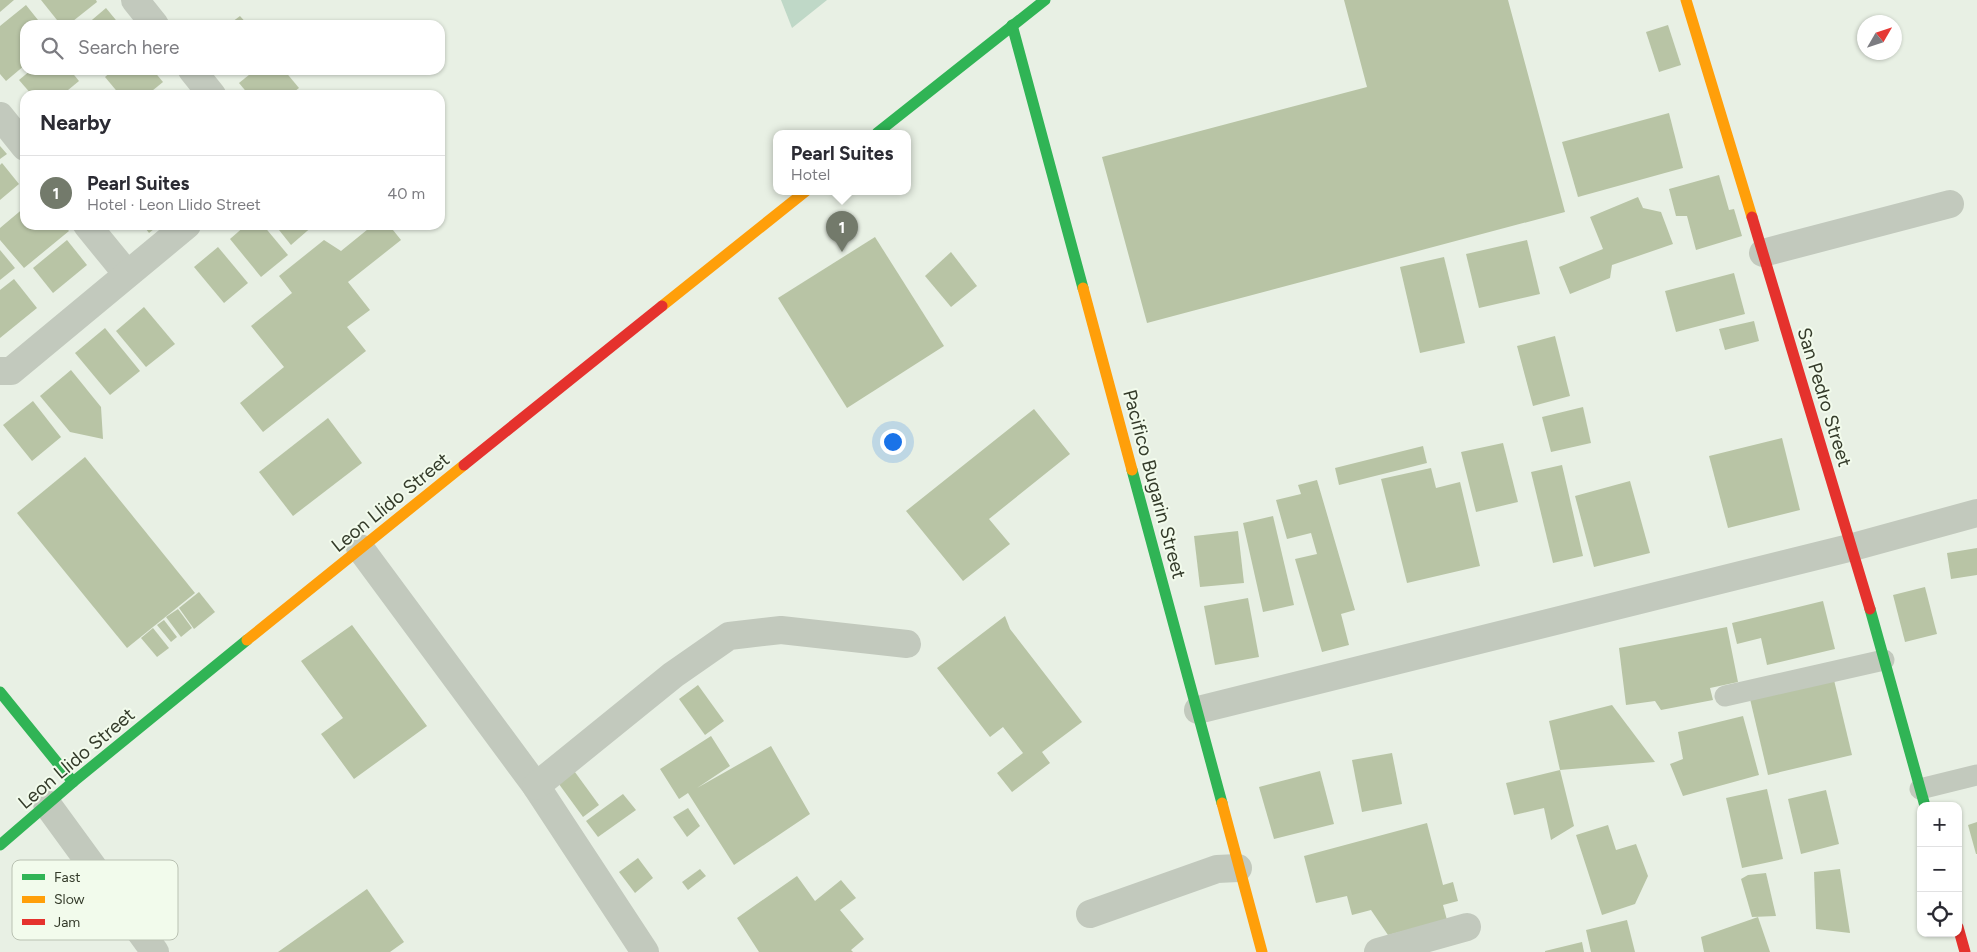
<!DOCTYPE html>
<meta charset="utf-8">
<style>
:root{--surface:#fff;--page:#f7f7f7;--text:#2b2b33;--muted:#7c7c81;--line:#e1e1e2;--accent:#737a6b}
body{margin:0;font-family:Figtree,sans-serif;background:var(--page);color:var(--text)}
.controls{position:absolute;right:15px;bottom:15px;display:grid;overflow:hidden;border-radius:10px;box-shadow:0 1px 4px #0004}
.controls button{width:45px;height:45px;display:grid;place-items:center;padding:0;border:0;border-bottom:1px solid var(--line);background:var(--surface);color:var(--text);font:25px sans-serif}
.compass{position:absolute;left:1857px;top:15px;width:45px;height:45px;border-radius:50%;background:var(--surface);box-shadow:0 1px 4px #0004;rotate:51deg}
.you{position:absolute;left:892px;top:441px;width:18px;height:18px;margin:-12px;border:4px solid #fff;border-radius:50%;background:#1a73e8;box-shadow:0 0 0 8px #1a73e833}
.badge{display:grid;place-items:center;width:32px;height:32px;border-radius:50%;background:var(--accent);color:#fff;font-size:16px;font-weight:700}
.pin{position:absolute;translate:-50% -41px;filter:drop-shadow(0 1px 2px #0008)}
.pin::after{content:'';position:absolute;top:26px;width:18px;height:15px;background:inherit;clip-path:polygon(0 0,100% 0,50% 100%)}
.popup{position:absolute;left:773px;top:130px;width:138px;height:65px;box-sizing:border-box;display:grid;place-content:center;border-radius:10px;background:var(--surface);filter:drop-shadow(0 1px 4px #0005);font-size:16px;white-space:nowrap;color:var(--muted)}
.popup b{font-size:19px;color:var(--text)}
.popup::after{content:'';position:absolute;left:50%;top:100%;margin-left:-10px;border:10px solid transparent;border-top-color:var(--surface)}
.list{margin:0;padding:0;list-style:none}
h2{display:flex;justify-content:space-between;align-items:center;height:65px;margin:0;padding:0 20px;font-size:21px}
h2 small{font-size:16px;font-weight:400;color:var(--muted)}
.list li{display:grid;grid-template-columns:32px 1fr auto;gap:15px;align-items:center;box-sizing:border-box;height:75px;padding:0 20px;border-top:1px solid var(--line)}
.list b{display:block;font-size:19px;white-space:nowrap}
.list p{margin:0;font-size:16px;white-space:nowrap;color:var(--muted)}
.list em{font-size:16px;font-style:normal;color:var(--muted)}
.icon{flex:none;width:28px;height:28px;fill:none;stroke:currentColor;stroke-width:2;stroke-linecap:round;stroke-linejoin:round}
.map{position:relative;flex:none;width:1977px;height:952px;overflow:hidden}
.search{position:absolute;background:var(--surface);box-shadow:0 1px 4px #0004;left:20px;top:20px;width:425px;height:55px;display:flex;align-items:center;gap:12px;box-sizing:border-box;padding:0 18px;border-radius:15px;color:var(--muted);font-size:19px}
.panel{position:absolute;background:var(--surface);box-shadow:0 1px 4px #0004;left:20px;top:90px;width:425px;height:140px;border-radius:15px}
.map>svg:first-child{display:block}
.green{fill:#bfd8c7}
.building{fill:#b8c4a5}
.lines{fill:none;stroke-linecap:round;stroke-linejoin:round}
.lane{stroke:#c2c9bd;stroke-width:21}
.street{stroke:#c2c9bd;stroke-width:28}
.fast{stroke:#30b455;stroke-width:11}
.slow{stroke:#ff9f0a;stroke-width:11}
.jam{stroke:#e5322d;stroke-width:11}
.labels{text-anchor:middle;stroke-width:4;stroke-linejoin:round;paint-order:stroke}
.street-label{font-size:19px;fill:#343b2a;stroke:#f2fbec}
.key{fill:#f2fbec;stroke:#b9c1b2;stroke-width:1}
.key-label{font-size:14px;fill:#343b2a}
</style>
<div class="map">
<svg width="1977" height="952" viewBox="0 0 1977 952">
<rect width="100%" height="100%" fill="#e8f0e4"/>
<!-- green -->
<path class="green" d="M781,0H827L792,28Z"/>
<!-- building -->
<g class="building">
<path d="M0,0H14L0,12Z"/>
<path d="M41,0H96L97,2L68,25H61Z"/>
<path d="M1344,0H1508L1565,212L1147,323L1102,157L1367,87Z"/>
<path d="M26,5L42,25H25V65L6,81L0,74V26Z"/>
<path d="M106,8L120,25H86Z"/>
<path d="M240,16L248,25H228Z"/>
<path d="M1668,25L1681,65L1659,72L1646,32Z"/>
<path d="M31,70H70L79,81L62,95H32L19,80Z"/>
<path d="M113,70H153L163,82L147,95H120L105,77Z"/>
<path d="M255,70H284L299,88L290,95H249L239,83Z"/>
<path d="M1669,113L1683,168L1578,197L1562,142Z"/>
<path d="M0,146L7,154L0,159Z"/>
<path d="M2,163L19,184L0,200V165Z"/>
<path d="M1719,175L1729,210L1734,209L1742,236L1696,250L1687,216H1676L1669,189Z"/>
<path d="M1638,197L1643,208L1661,212L1673,244L1612,265L1610,278L1570,294L1559,267L1603,249L1590,217Z"/>
<path d="M25,207V225H64L69,231L24,268L0,240V228Z"/>
<path d="M143,225H159L149,233Z"/>
<path d="M246,225H263L288,255L261,277L230,239Z"/>
<path d="M275,225H314L291,245Z"/>
<path d="M373,225H389L401,240L348,282L370,310L347,327L366,351L263,432L240,403L284,367L251,326L292,293L279,276L324,240L341,251Z"/>
<path d="M875,237L944,346L847,408L778,298Z"/>
<path d="M67,240L87,265L53,293L33,268Z"/>
<path d="M1527,240L1540,294L1479,308L1466,254Z"/>
<path d="M218,247L248,283L224,303L194,267Z"/>
<path d="M0,250L15,268L0,280Z"/>
<path d="M951,252L977,286L951,307L925,276Z"/>
<path d="M1444,257L1465,343L1420,353L1400,267Z"/>
<path d="M1734,273L1745,314L1676,332L1665,291Z"/>
<path d="M14,279L37,308L0,338V290Z"/>
<path d="M144,307L175,344L146,367L116,331Z"/>
<path d="M1754,321L1759,341L1725,350L1719,329Z"/>
<path d="M105,328L140,371L110,395L75,353Z"/>
<path d="M1555,336L1570,396L1533,406L1517,346Z"/>
<path d="M71,370L101,407L103,439L70,432L40,396Z"/>
<path d="M33,401L61,437L32,461L3,425Z"/>
<path d="M1583,407L1591,443L1551,452L1542,417Z"/>
<path d="M1034,409L1070,454L989,519L1010,544L963,581L906,511Z"/>
<path d="M328,418L362,463L293,516L259,472Z"/>
<path d="M1782,438L1800,510L1728,528L1709,456Z"/>
<path d="M1503,443L1518,502L1476,512L1461,452Z"/>
<path d="M1423,446L1427,463L1339,485L1335,468Z"/>
<path d="M85,457L195,593L127,648L17,513Z"/>
<path d="M1562,465L1583,556L1553,563L1531,472Z"/>
<path d="M1431,468L1436,488L1460,482L1480,566L1407,583L1381,479Z"/>
<path d="M1317,480L1355,610L1341,614L1349,645L1322,652L1295,559L1317,554L1311,533L1287,539L1276,500L1301,494L1298,485Z"/>
<path d="M1630,481L1650,553L1594,567L1575,496Z"/>
<path d="M1273,516L1294,605L1263,612L1243,523Z"/>
<path d="M1238,531L1244,583L1200,587L1194,536Z"/>
<path d="M1977,548V575L1951,579L1947,553Z"/>
<path d="M1925,587L1937,634L1905,642L1893,595Z"/>
<path d="M199,592L215,612L194,629L179,608Z"/>
<path d="M1248,598L1259,657L1215,665L1204,606Z"/>
<path d="M1823,601L1835,649L1767,665L1761,638L1737,644L1732,623Z"/>
<path d="M178,609L192,628L181,637L166,617Z"/>
<path d="M1005,616L1010,629L1082,722L1042,752L1050,763L1012,792L997,773L1023,753L1003,727L990,737L937,668Z"/>
<path d="M164,620L177,637L171,642L157,625Z"/>
<path d="M352,625L427,726L354,779L321,734L343,718L301,661Z"/>
<path d="M1727,627L1738,682L1710,688L1713,700L1661,710L1655,701L1626,705L1619,648Z"/>
<path d="M153,628L169,648L157,657L141,638Z"/>
<path d="M1834,680L1852,755L1768,775L1750,699Z"/>
<path d="M698,685L724,721L705,735L679,699Z"/>
<path d="M1612,705L1655,762L1560,770L1549,721Z"/>
<path d="M1743,716L1759,775L1683,796L1670,764L1683,759L1678,732Z"/>
<path d="M711,736L730,766L697,788L771,746L810,814L734,865L688,793L679,799L660,769Z"/>
<path d="M1392,753L1402,804L1362,812L1352,760Z"/>
<path d="M572,768L599,805L583,817L556,780Z"/>
<path d="M1560,770L1574,826L1551,840L1544,808L1514,815L1506,783Z"/>
<path d="M1320,771L1334,824L1274,839L1259,787Z"/>
<path d="M1767,789L1783,859L1742,868L1726,798Z"/>
<path d="M1826,790L1839,844L1801,854L1788,799Z"/>
<path d="M623,794L636,810L598,837L586,821Z"/>
<path d="M688,808L700,826L687,837L673,817Z"/>
<path d="M1977,822V854H1976L1968,825Z"/>
<path d="M1427,823L1443,885L1453,882L1458,901L1443,905L1447,920L1388,935L1371,910L1352,915L1347,896L1316,903L1304,856Z"/>
<path d="M1608,825L1616,850L1636,844L1648,876L1635,904L1602,915L1576,835Z"/>
<path d="M638,858L653,878L635,893L619,872Z"/>
<path d="M700,869L706,876L688,890L682,882Z"/>
<path d="M1840,869L1850,933L1816,929L1814,872Z"/>
<path d="M1766,873L1776,916L1752,917L1741,879L1748,875Z"/>
<path d="M797,876L815,901L841,880L856,898L840,910L864,939L851,950L853,952H759L737,918Z"/>
<path d="M367,889L404,942L390,952H278Z"/>
<path d="M1758,917L1770,952H1704L1701,937Z"/>
<path d="M1627,920L1635,952H1591L1586,930Z"/>
<path d="M1582,942L1584,952H1545V951Z"/>
</g>
<g class="lines">
<!-- lane -->
<g class="lane">
<path d="M1725,696L1884,660"/>
<path d="M1920,789L1977,775"/>
</g>
<!-- street -->
<g class="street">
<path d="M135,0L155,25"/>
<path d="M192,70L212,95"/>
<path d="M0,116L25,147"/>
<path d="M87,225L127,274"/>
<path d="M1763,253L1950,204"/>
<path d="M0,371H11L187,225"/>
<path d="M360,548L536,786L645,952"/>
<path d="M1198,710L1853,547L1977,513"/>
<path d="M536,786L673,675L729,636L781,630L907,644"/>
<path d="M47,804L155,952"/>
<path d="M1090,914L1217,869L1238,868"/>
<path d="M1378,952L1467,927"/>
</g>
<!-- fast -->
<g class="fast">
<path d="M1012,25L1083,288"/>
<path d="M877,133L1045,0"/>
<path d="M1132,470L1222,803"/>
<path d="M1870,609L1925,806"/>
<path d="M0,692L73,782"/>
<path d="M0,845L73,782L247,640"/>
</g>
<!-- slow -->
<g class="slow">
<path d="M1686,0L1752,217"/>
<path d="M1083,288L1132,470"/>
<path d="M662,306L806,191"/>
<path d="M247,640L464,465"/>
<path d="M1222,803L1262,952"/>
</g>
<!-- jam -->
<g class="jam">
<path d="M1752,217L1870,609"/>
<path d="M464,465L662,306"/>
<path d="M1958,927L1965,952"/>
</g>
</g>
<g class="labels">
<!-- street labels -->
<g class="street-label">
<text transform="translate(1825 397) rotate(73)" y="7">San Pedro Street</text>
<text transform="translate(1155 484) rotate(75)" y="7">Pacifico Bugarin Street</text>
<text transform="translate(390 502) rotate(-39)" y="7">Leon Llido Street</text>
<text transform="translate(76 758) rotate(-40)" y="7">Leon Llido Street</text>
</g>
</g>
<!-- legend -->
<rect x="12" y="860" width="166" height="80" rx="8" class="key"/>
<rect x="22" y="874" width="23" height="6" fill="#30b455"/>
<rect x="22" y="896" width="23" height="7" fill="#ff9f0a"/>
<rect x="22" y="919" width="23" height="6" fill="#e5322d"/>
<g class="key-label">
<text x="54" y="882">Fast</text>
<text x="54" y="904">Slow</text>
<text x="54" y="927">Jam</text>
</g>
</svg>
<div class="controls">
<button>+</button>
<button>−</button>
<button><svg class="icon" aria-label="locate" viewBox="0 0 24 24"><circle cx="12" cy="12" r="6"/><path d="M12 2v4M12 18v4M2 12h4M18 12h4"/></svg></button>
</div>
<svg class="compass" viewBox="-18 -18 36 36"><path d="M0-13l5 13h-10z" fill="#e53935"/><path d="M0 13l5-13h-10z" fill="#7c7c81"/></svg>
<div class="you"></div>
<div class="pin badge" style="left:842px;top:252px">1</div>
<div class="popup"><b>Pearl Suites</b>Hotel</div>
<div class="search"><svg class="icon" aria-label="search" viewBox="0 0 24 24"><circle cx="10" cy="10" r="6"/><path d="M15 15l6 6"/></svg>Search here</div>
<section class="panel">
<h2>Nearby<small></small></h2>
<ul class="list">
<li><span class="badge">1</span><div><b>Pearl Suites</b><p>Hotel · Leon Llido Street</p></div><em>40 m</em></li>
</ul>
</section>
</div>
